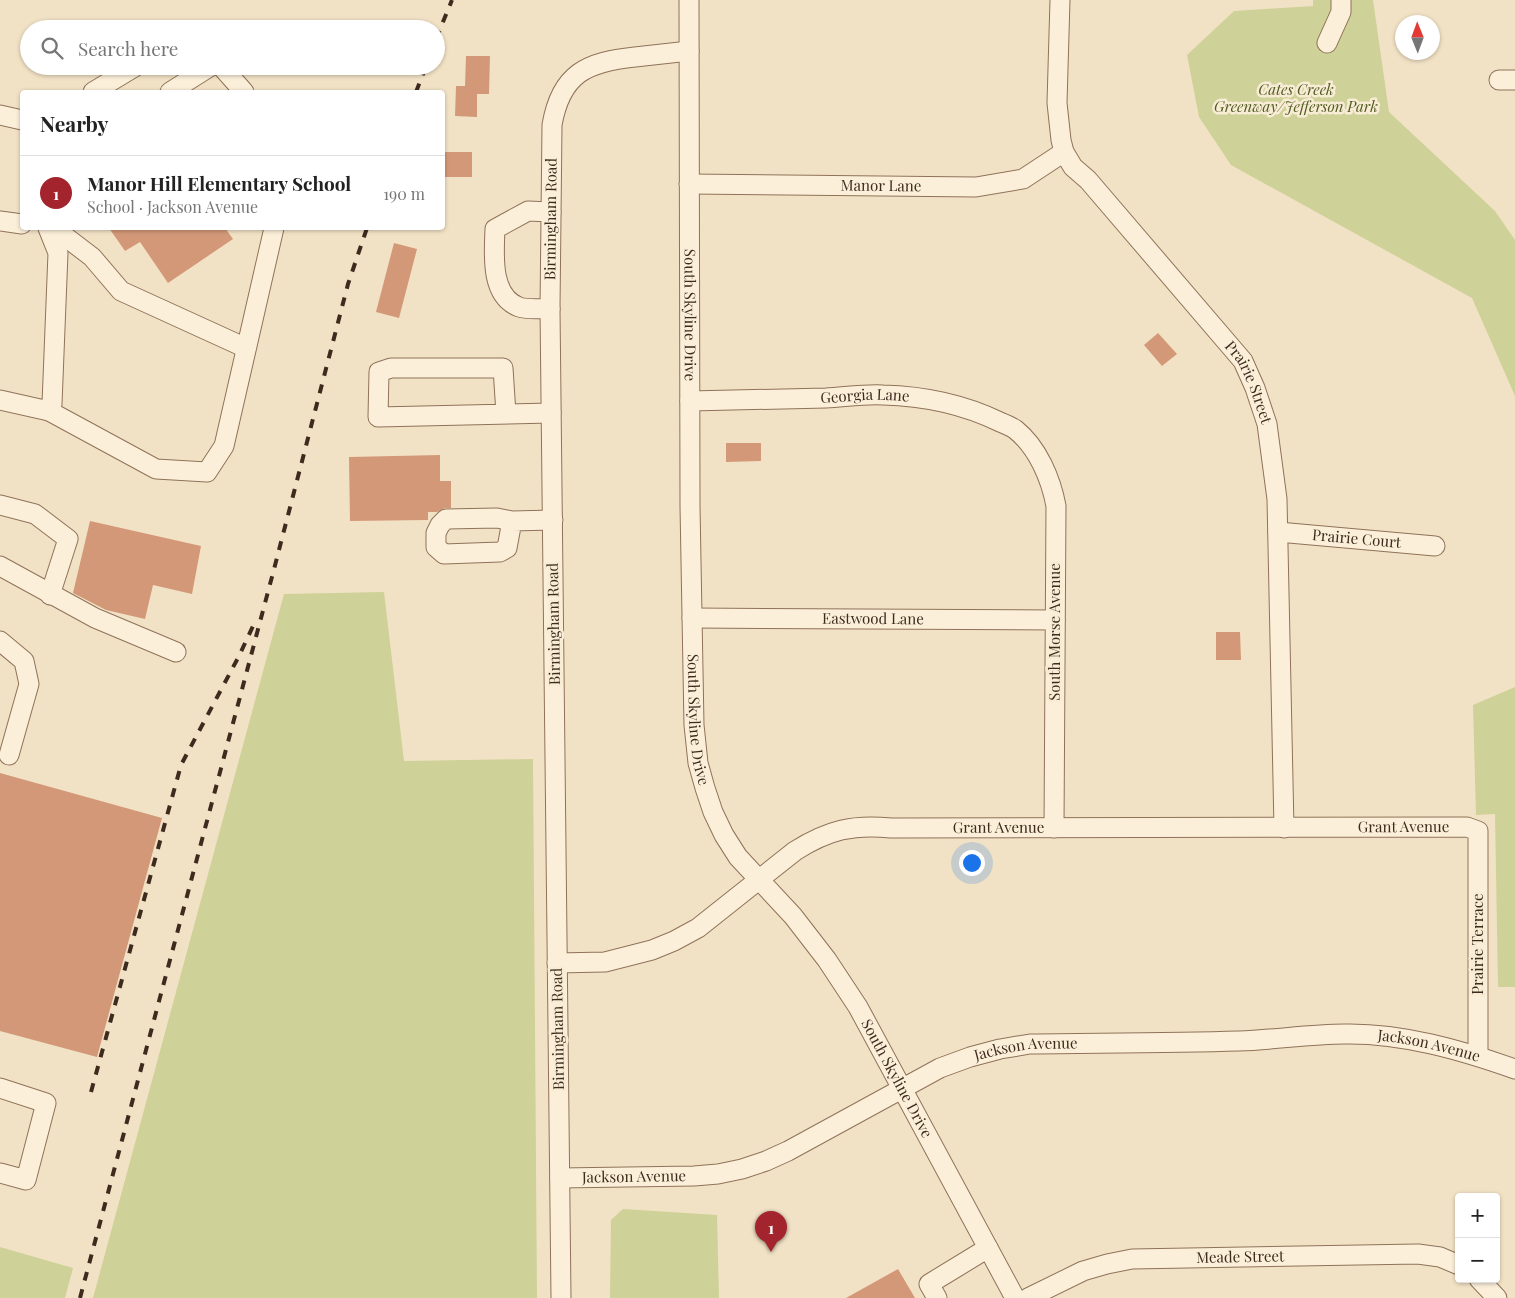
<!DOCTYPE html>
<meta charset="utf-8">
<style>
:root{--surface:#fff;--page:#f2f2f2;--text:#222;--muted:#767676;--line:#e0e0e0;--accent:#a3242d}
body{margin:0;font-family:"Playfair Display",serif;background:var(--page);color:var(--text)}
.controls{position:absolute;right:15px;bottom:15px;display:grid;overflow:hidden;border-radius:5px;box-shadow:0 1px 4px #0004}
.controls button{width:45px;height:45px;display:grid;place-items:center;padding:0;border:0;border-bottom:1px solid var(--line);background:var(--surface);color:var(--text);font:25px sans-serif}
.compass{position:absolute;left:1395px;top:15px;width:45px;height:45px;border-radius:50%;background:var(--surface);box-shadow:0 1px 4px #0004;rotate:359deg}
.you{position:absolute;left:971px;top:862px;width:18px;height:18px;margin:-12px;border:4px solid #fff;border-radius:50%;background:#1a73e8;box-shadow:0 0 0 8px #1a73e833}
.badge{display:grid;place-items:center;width:32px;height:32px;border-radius:50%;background:var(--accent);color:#fff;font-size:16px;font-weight:700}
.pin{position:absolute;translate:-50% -41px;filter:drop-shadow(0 1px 2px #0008)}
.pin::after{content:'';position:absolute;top:26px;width:18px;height:15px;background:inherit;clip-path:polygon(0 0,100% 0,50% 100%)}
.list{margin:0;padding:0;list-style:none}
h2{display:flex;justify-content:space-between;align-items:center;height:65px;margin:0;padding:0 20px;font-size:21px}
h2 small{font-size:16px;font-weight:400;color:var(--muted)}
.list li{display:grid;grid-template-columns:32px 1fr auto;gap:15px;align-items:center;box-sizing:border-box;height:75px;padding:0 20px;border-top:1px solid var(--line)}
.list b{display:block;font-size:19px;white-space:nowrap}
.list p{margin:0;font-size:16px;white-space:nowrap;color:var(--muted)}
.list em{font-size:16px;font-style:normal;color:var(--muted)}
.icon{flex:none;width:28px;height:28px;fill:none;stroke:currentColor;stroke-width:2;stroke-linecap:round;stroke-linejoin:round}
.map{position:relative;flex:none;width:1515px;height:1298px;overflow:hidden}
.search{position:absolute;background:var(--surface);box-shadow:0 1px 4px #0004;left:20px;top:20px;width:425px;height:55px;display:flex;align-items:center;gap:12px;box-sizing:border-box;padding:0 18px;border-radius:28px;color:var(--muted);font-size:19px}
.panel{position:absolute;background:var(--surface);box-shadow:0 1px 4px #0004;left:20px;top:90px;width:425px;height:140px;border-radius:5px}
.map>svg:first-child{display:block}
.green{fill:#ced198}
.building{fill:#d39878}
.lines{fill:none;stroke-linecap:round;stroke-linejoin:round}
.minor-casing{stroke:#8f7259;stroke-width:21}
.minor{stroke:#fbefd9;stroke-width:19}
.rail{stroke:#3e2b1e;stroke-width:4;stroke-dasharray:9 9;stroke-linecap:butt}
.labels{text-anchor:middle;stroke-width:5;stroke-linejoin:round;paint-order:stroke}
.park-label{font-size:15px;font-style:italic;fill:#515c23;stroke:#f8ecd5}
.street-label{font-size:15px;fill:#3e2b1e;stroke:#f8ecd5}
</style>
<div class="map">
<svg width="1515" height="1298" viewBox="0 0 1515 1298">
<rect width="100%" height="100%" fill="#f2e2c5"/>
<!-- green -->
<g class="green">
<path d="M1313,0H1373L1389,112L1495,211L1515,240V396L1472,298L1231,165L1199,117L1187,55L1234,11L1313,6Z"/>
<path d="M384,592L404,761L533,759L537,1298H93L284,594Z"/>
<path d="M1515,687V987H1498L1495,814L1476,815L1473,705Z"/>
<path d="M623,1209L717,1215L719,1298H610L611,1220Z"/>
<path d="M0,1247L73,1268L65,1298H0Z"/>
</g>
<!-- building -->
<g class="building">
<path d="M466,56H490L489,94H477V117L455,116L456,86H465Z"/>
<rect x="442" y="152" width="30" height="25"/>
<path d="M109,228H225L233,239L168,283L140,242L125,251Z"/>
<path d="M394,243L417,249L399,318L376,312Z"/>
<path d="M1158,333L1177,354L1162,366L1144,345Z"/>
<path d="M726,443H761V461L726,462Z"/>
<path d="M440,455V481H451V508H445L437,512H428V520L350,521L349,457Z"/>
<path d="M90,521L201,546L192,594L153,585L145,619L106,610L73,593Z"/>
<path d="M1216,632H1240L1241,660H1216Z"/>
<path d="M0,773L162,818L97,1057L0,1031Z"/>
<path d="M898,1269L915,1298H846Z"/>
</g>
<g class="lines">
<defs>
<g id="minor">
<path id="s1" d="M689,0L690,506L694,725L698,763L705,788L713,812L724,835L738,857L793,916L827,960L858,1007L1015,1298"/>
<path id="s2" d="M1060,0L1057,103L1061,140L1064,152L1073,167L1088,180L1243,361L1255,388L1267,424L1277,499L1284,828"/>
<path d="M1327,43L1341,12V0"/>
<path d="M221,66L244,92"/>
<path d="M1499,80H1515"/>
<path d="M93,92L136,66"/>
<path d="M170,92L211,66"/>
<path d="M0,115L22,120"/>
<path id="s3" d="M689,184L976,187L1023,179L1064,152"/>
<path d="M0,221L22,224"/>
<path d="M54,228L92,257L121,291L246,348"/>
<path d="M550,309C541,308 527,310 519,307C490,296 494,254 495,229L528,211L551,212"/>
<path d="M0,400L49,411L52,404L58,253L48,228"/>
<path id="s4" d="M690,401C735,400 780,399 826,398C845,397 864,394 883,395C923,396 963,404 1000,422C1005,424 1012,427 1016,430C1038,448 1051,479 1056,506L1054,828"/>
<path d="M49,411L156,469L207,472L224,446L274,228"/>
<path d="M506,414L503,368H391L379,372L378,417L551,413"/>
<path d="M0,505L35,514L68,539L50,595"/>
<path d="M512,521L507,548L500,552L444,554L436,547V533L440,525L446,519L497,518L512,521L553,520"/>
<path id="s5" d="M1278,532L1435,546"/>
<path d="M0,566L95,618L176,652"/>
<path id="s6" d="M692,618L1055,620"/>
<path d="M0,641L24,661L29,684L9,755"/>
<path id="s7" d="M557,963L605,962L652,950L674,941L698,928L795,851C828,830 853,824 891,828L1467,827L1478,831V1056"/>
<path d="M0,1088L46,1103L26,1180L0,1173"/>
<path id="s8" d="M560,1178L694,1176L718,1174L742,1169L766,1161L788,1151L940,1068L970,1057L1000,1049L1030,1044C1100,1043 1170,1043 1239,1041C1274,1040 1309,1034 1345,1034C1402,1033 1461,1050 1515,1069"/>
<path d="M1479,1279L1497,1298"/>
<path id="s9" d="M561,1298L550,309L552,125C561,73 587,62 635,57C653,55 671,53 689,51"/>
<path d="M937,1298L929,1284L988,1248"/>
<path id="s10" d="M1028,1298L1083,1271L1107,1264L1132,1259L1418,1254L1440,1257L1459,1265"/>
</g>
</defs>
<!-- minor casing -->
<use href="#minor" class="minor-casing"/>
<!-- minor -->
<use href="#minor" class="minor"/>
<!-- rail -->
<g class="rail">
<path d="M436,39L452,0"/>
<path d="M416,92L426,66"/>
<path d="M91,1092L181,765L239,656L254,624"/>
<path d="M80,1298L273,573L348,284L367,228"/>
</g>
</g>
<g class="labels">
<!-- park labels -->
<g class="park-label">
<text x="1296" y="95">Cates Creek<tspan x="1296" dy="17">Greenway/Jefferson Park</tspan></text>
</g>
<!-- street labels -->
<g class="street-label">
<text dy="5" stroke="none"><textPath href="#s3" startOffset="192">Manor Lane</textPath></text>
<text dy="5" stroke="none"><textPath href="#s9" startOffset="1079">Birmingham Road</textPath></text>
<text dy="5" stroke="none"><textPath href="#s1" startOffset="315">South Skyline Drive</textPath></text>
<text dy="5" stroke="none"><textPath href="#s2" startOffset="450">Prairie Street</textPath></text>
<text dy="5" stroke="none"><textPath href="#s4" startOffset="175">Georgia Lane</textPath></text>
<text dy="5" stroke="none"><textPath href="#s5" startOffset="79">Prairie Court</textPath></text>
<text dy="5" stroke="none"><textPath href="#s6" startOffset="181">Eastwood Lane</textPath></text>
<text transform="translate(554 624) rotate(-91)" y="5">Birmingham Road</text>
<text transform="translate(1055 632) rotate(-90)" y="5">South Morse Avenue</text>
<text dy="5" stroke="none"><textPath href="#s1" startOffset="720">South Skyline Drive</textPath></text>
<text dy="5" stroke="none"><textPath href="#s7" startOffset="480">Grant Avenue</textPath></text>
<text dy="5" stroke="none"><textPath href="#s7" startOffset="885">Grant Avenue</textPath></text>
<text transform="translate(1478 944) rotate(-90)" y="5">Prairie Terrace</text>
<text transform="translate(558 1029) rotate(-91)" y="5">Birmingham Road</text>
<text dy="5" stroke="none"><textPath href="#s8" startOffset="899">Jackson Avenue</textPath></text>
<text dy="5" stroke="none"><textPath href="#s8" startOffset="494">Jackson Avenue</textPath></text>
<text dy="5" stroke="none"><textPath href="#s1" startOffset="1140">South Skyline Drive</textPath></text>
<text dy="5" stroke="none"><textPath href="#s8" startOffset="74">Jackson Avenue</textPath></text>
<text dy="5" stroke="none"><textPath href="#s10" startOffset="220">Meade Street</textPath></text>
</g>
</g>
</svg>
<div class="controls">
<button>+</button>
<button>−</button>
</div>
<svg class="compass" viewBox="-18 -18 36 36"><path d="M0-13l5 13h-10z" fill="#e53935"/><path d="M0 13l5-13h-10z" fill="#767676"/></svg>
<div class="you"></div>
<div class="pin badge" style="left:771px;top:1252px">1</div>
<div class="search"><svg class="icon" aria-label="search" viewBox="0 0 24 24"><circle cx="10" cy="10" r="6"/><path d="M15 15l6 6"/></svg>Search here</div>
<section class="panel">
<h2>Nearby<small></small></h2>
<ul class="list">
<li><span class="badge">1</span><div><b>Manor Hill Elementary School</b><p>School · Jackson Avenue</p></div><em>190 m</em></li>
</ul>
</section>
</div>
